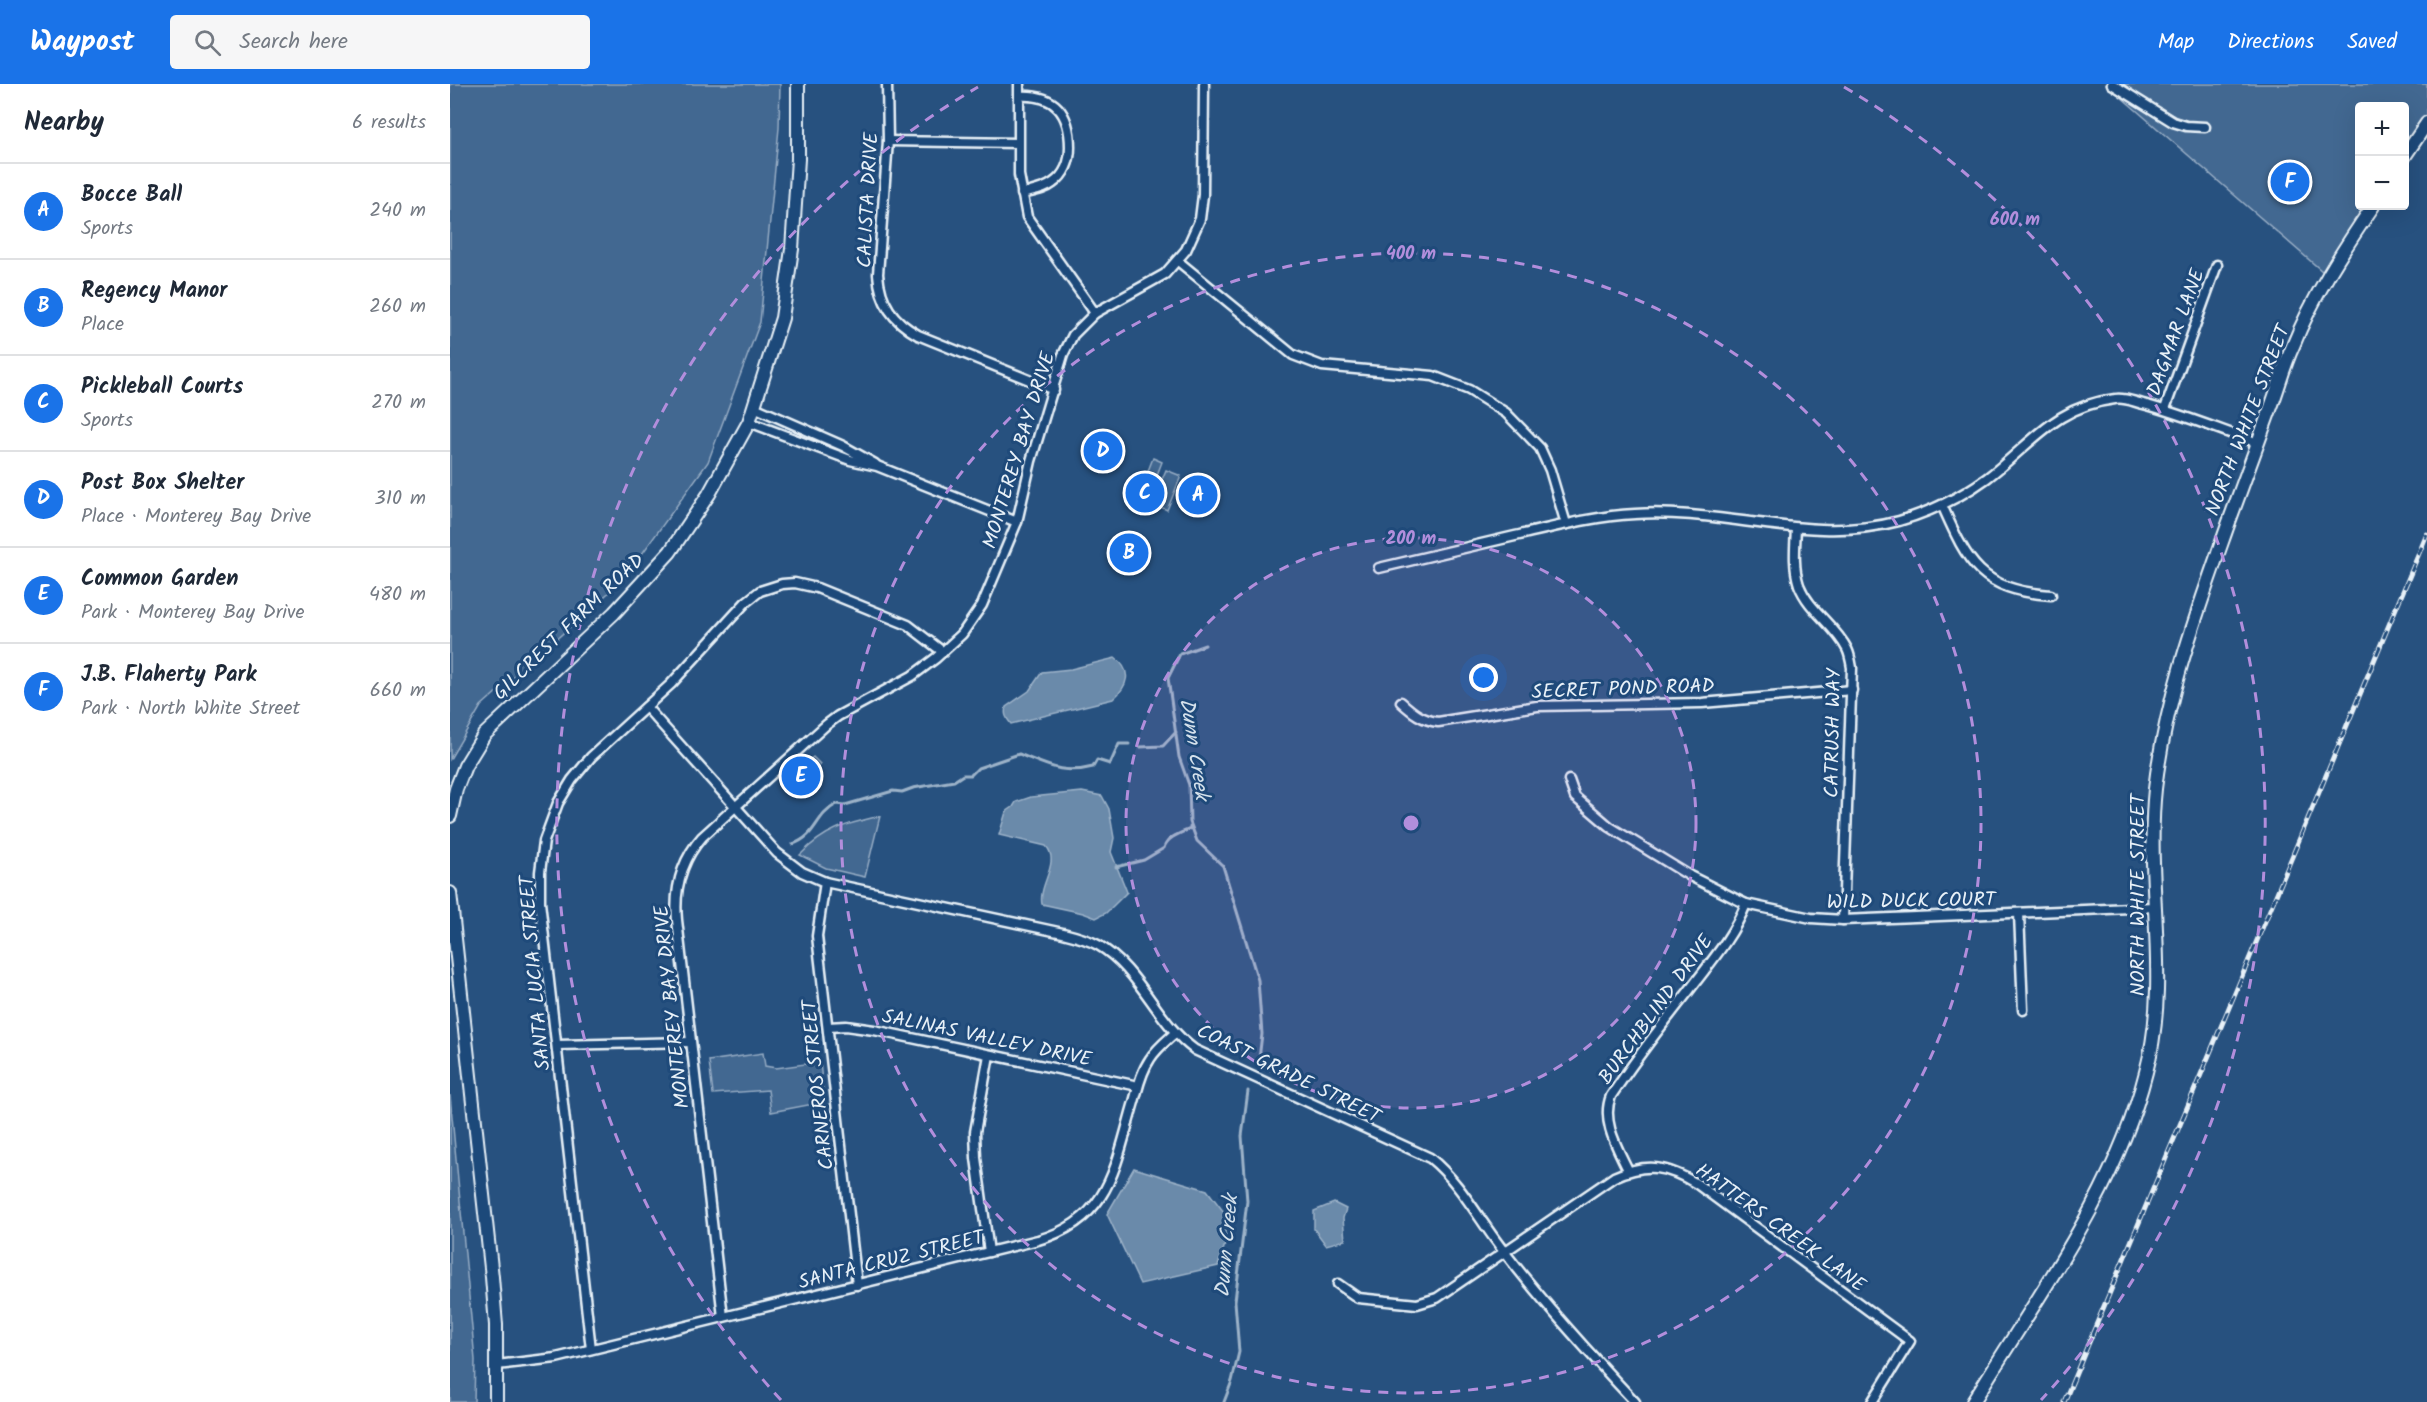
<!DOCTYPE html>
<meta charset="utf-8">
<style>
:root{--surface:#fff;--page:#f6f6f7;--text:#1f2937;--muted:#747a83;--line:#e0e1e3;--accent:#1a73e8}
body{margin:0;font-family:Kalam,sans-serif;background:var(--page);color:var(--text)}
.controls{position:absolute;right:18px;top:18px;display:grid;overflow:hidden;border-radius:6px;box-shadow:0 6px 24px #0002}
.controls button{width:54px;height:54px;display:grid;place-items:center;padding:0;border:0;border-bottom:2px solid var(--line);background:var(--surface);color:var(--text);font:30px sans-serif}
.you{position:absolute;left:1034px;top:594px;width:21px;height:21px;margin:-15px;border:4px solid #fff;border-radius:50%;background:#1a73e8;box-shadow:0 0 0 9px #1a73e833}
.badge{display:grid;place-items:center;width:39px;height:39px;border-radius:50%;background:var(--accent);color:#fff;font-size:20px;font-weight:700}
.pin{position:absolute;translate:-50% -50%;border:3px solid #fff;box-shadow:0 2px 6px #0006}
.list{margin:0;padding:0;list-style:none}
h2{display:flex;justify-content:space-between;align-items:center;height:78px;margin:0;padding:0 24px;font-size:26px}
h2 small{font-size:20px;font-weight:400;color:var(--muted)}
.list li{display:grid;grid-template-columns:39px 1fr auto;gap:18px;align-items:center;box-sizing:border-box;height:96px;padding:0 24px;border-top:2px solid var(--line)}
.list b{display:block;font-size:22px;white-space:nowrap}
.list p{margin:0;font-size:20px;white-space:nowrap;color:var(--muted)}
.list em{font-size:20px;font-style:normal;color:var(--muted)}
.icon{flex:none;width:33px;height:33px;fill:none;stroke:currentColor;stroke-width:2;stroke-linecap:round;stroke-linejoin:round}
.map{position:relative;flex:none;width:1977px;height:1318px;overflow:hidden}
header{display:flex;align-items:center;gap:36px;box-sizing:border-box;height:84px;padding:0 30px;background:var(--accent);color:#fff}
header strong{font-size:28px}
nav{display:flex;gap:33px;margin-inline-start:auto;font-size:21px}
.search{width:420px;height:54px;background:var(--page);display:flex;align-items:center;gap:15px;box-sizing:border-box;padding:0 21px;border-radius:6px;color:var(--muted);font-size:22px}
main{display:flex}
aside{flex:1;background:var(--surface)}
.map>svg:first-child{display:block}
.green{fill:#436891;stroke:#96acc4;stroke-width:1.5}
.water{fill:#6b8aaa;stroke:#9db3c9;stroke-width:1.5}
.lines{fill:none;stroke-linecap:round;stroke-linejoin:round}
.stream{stroke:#9db3c9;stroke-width:3}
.minor-casing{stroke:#e8f1f8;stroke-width:13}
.secondary-casing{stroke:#e8f1f8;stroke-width:16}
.minor{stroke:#1f4a7a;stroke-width:8}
.secondary{stroke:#1f4a7a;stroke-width:12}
.rail-casing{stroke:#e8f1f8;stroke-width:5}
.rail{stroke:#1f4a7a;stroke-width:3;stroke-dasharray:9;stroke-linecap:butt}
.ring{fill:none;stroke:#b28edc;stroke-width:3;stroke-dasharray:10 8}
.labels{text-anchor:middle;stroke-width:6;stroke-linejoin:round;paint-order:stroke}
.street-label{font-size:20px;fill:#e8f1f8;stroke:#1f4a7a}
.water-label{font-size:21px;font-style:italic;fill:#d5e2ec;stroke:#1f4a7a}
.centre{fill:#b28edc;stroke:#1f4a7a;stroke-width:3}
.ring-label{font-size:18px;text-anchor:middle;font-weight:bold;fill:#b28edc;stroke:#1f4a7a;stroke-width:6;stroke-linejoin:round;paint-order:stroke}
</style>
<header>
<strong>Waypost</strong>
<div class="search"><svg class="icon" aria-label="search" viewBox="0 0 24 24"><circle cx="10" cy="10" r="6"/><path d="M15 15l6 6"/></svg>Search here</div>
<nav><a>Map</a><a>Directions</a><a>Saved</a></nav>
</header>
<main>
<aside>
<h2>Nearby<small>6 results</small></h2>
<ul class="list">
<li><span class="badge">A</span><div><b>Bocce Ball</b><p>Sports</p></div><em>240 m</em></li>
<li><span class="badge">B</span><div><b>Regency Manor</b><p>Place</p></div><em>260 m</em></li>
<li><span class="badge">C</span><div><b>Pickleball Courts</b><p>Sports</p></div><em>270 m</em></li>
<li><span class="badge">D</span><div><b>Post Box Shelter</b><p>Place · Monterey Bay Drive</p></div><em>310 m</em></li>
<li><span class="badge">E</span><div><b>Common Garden</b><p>Park · Monterey Bay Drive</p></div><em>480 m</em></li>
<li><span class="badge">F</span><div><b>J.B. Flaherty Park</b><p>Park · North White Street</p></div><em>660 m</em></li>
</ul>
</aside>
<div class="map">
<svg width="1977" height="1318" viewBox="0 0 1977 1318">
<rect width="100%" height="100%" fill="#27517f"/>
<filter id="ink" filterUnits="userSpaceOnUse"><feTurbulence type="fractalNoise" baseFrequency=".0167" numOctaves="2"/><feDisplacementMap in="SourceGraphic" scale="12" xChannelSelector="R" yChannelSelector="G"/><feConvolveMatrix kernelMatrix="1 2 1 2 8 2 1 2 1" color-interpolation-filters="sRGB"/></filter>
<g filter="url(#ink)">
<!-- green -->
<g class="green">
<path d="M0,0H330L329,44L310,238L258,378L174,495L31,622L0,675Z"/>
<path d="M1656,0H1977V40L1955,75L1954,22H1910V122H1925L1879,193Z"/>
<path d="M703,374L712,378L705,396L696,392Z"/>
<path d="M716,386L731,392L717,426L702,419Z"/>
<path d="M694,397L703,400L696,421L686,418Z"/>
<path d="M363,673L370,680L368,687L345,708L339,707L333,698Z"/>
<path d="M430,732L415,793L376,784L350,771C375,745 396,740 430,732Z"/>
<path d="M313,969L315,982L326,984L370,978L374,1018L321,1028L318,1006L263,1010L259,977Z"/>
<path d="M0,1011L25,1276L24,1318H0Z"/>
</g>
<!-- water -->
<g class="water">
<path d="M665,574C683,587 678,602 663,615L561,640C556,634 554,630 556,623L579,607L592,588L621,585Z"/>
<path d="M632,708L652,712L659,725L664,754L661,768L677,808L656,829L646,834L633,829L592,820C588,801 611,778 596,762L549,751L556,728L563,723L566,718L581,713Z"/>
<path d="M684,1084L757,1106L774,1128L779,1148L768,1182L690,1200L657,1130Z"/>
<path d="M884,1119L896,1125L893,1134L895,1156L876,1161L864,1145V1127Z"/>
</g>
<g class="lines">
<!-- stream -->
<g class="stream">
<path d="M755,561L730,570L718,594L729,673L739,701L740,738L747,757L773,782L808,896L812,950L809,975"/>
<path d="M690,663L713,662L726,648"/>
<path d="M343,760C368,751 364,732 387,720L395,721L443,707L452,708L463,704L504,697L513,691H521L528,684L569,670C597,681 613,691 643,683L647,676L660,680L669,660H679"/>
<path d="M666,783L694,776L714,764C717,753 731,749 740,745V743"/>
<path d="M774,1318L782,1297L789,1268L785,1217L797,1117L792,1052L798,1007"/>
</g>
<defs>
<g id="minor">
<path d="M437,0L438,57L428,190C430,219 443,237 468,251L604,306"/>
<path d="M569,0V91L577,133L645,229"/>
<path d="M1662,0L1723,38L1736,42L1755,43"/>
<path d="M569,12C605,10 620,29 620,63C620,77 615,91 603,99C594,106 583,107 572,110"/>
<path d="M438,57L568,59"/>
<path d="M728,177L843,271L872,282L983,292L1019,306L1056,329L1090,364L1100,386L1116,440"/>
<path d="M304,323L393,362L425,380"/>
<path d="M1715,325L1767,181"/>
<path d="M299,338L400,376L427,382L567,438"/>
<path d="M1492,421C1518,480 1531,506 1601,511"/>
<path d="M1346,445C1345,463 1343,483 1349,501C1359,527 1385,541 1397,565C1400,571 1401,578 1402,584L1393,836"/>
<path d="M929,484C974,473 1020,463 1065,452C1105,443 1144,432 1185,430C1274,424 1361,461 1449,437C1480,428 1511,413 1537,394C1582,360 1605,322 1665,315C1674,313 1684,318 1693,320C1732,330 1769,346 1808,359"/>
<path d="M951,618C963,629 972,636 988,638L1087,622L1252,619L1402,606"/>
<path d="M196,623L327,769L352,788L375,798L613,849C625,852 637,855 648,861C690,885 706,938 745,966L980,1074C1012,1100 1030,1138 1056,1170C1096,1222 1140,1270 1185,1318"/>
<path d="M1119,696L1125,713L1160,743L1240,792L1296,820L1361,834L1393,836L1704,823"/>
<path d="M375,798L367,852L407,1201"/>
<path d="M1569,829L1573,926"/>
<path d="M378,943L396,942L424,946L688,1002"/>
<path d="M107,961L241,958"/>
<path d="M539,971L525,1048L526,1074L539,1168"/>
<path d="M1178,1086C1167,1063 1151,1037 1161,1012C1185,976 1211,942 1238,908C1259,880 1283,853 1296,820"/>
<path d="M888,1200L908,1214L967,1220L987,1214L1164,1093C1197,1078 1217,1082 1247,1100L1460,1257L1422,1318"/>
<path d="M273,1233L227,836C224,804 231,777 252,753L376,641L388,632L462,592L486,574L512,550L532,521L567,438L581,377L613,271L623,251L645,229L715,190L736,166L750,135L753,111L754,0"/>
<path d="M141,1265L90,818V788L94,757L108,719L122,696L141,673L221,600L296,518L310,507L332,500L345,499L367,504L458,541L493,568"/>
<path d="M47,1281L106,1274L588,1156C661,1135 665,1082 684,1018C688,1004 691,988 700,975C706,965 716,957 725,949"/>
</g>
<g id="secondary">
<path d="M1954,73L1977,39"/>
<path d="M0,732L6,705L15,682L34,651L164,529L220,468L259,410L299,338L332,234L342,165L348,75V0"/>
<path d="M0,809L42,1193L46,1241V1318"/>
<path d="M1523,1318C1588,1211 1665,1110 1696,988C1721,896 1695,799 1705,705C1716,611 1748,526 1779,438C1793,399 1807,361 1821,323C1829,302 1834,281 1843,262C1863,212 1893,166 1923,122"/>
</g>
</defs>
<!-- minor casing -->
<use href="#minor" class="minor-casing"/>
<!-- secondary casing -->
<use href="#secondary" class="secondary-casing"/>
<!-- minor -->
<use href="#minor" class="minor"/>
<!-- secondary -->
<use href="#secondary" class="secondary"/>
<defs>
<path id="rail" d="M1614,1318L1977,450"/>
</defs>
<!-- rail casing -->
<use href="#rail" class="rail-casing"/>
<!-- rail -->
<use href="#rail" class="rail"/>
</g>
</g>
<!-- distance rings -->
<circle cx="961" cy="739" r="285" fill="#b28edc" fill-opacity=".12"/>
<g class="ring">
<circle cx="961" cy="739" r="285"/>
<circle cx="961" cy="739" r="570"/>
<path d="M331 1316A854 854 0 0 1 528 3M1394 3A854 854 0 0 1 1591 1316"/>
</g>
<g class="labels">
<!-- street labels -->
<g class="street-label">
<text transform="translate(417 116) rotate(-87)" y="7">CALISTA DRIVE</text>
<text transform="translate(1725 248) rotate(-70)" y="7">DAGMAR LANE</text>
<text transform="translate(1797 336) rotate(-69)" y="7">NORTH WHITE STREET</text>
<text transform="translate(568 366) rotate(-73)" y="7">MONTEREY BAY DRIVE</text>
<text transform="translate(118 542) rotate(-44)" y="7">GILCREST FARM ROAD</text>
<text transform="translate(1173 604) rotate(-2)" y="7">SECRET POND ROAD</text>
<text transform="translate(1382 649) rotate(-89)" y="7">CATRUSH WAY</text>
<text transform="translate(1687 811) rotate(-90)" y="7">NORTH WHITE STREET</text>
<text transform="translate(1461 816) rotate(-1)" y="7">WILD DUCK COURT</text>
<text transform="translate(84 889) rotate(-95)" y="7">SANTA LUCIA STREET</text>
<text transform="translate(221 923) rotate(-96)" y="7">MONTEREY BAY DRIVE</text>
<text transform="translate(1205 925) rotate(-54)" y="7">BURCHBLIND DRIVE</text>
<text transform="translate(537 953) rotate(12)" y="7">SALINAS VALLEY DRIVE</text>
<text transform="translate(839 989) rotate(26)" y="7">COAST GRADE STREET</text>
<text transform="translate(367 1001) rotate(-96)" y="7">CARNEROS STREET</text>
<text transform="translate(1331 1143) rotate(36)" y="7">HATTERS CREEK LANE</text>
<text transform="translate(441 1175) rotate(-14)" y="7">SANTA CRUZ STREET</text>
</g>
<!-- water labels -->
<g class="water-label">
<text transform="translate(745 665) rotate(81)" y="7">Dunn Creek</text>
<text transform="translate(776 1162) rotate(-85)" y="7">Dunn Creek</text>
</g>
</g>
<circle cx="961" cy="739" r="9" class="centre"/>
<g class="ring-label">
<text x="1565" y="141">600 m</text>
<text x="961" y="175">400 m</text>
<text x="961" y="460">200 m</text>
</g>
</svg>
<div class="controls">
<button>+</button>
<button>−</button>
</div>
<div class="you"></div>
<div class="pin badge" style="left:748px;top:411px">A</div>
<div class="pin badge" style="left:679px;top:469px">B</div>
<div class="pin badge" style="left:695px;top:409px">C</div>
<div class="pin badge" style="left:653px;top:367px">D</div>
<div class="pin badge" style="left:351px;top:692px">E</div>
<div class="pin badge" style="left:1840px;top:98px">F</div>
</div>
</main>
